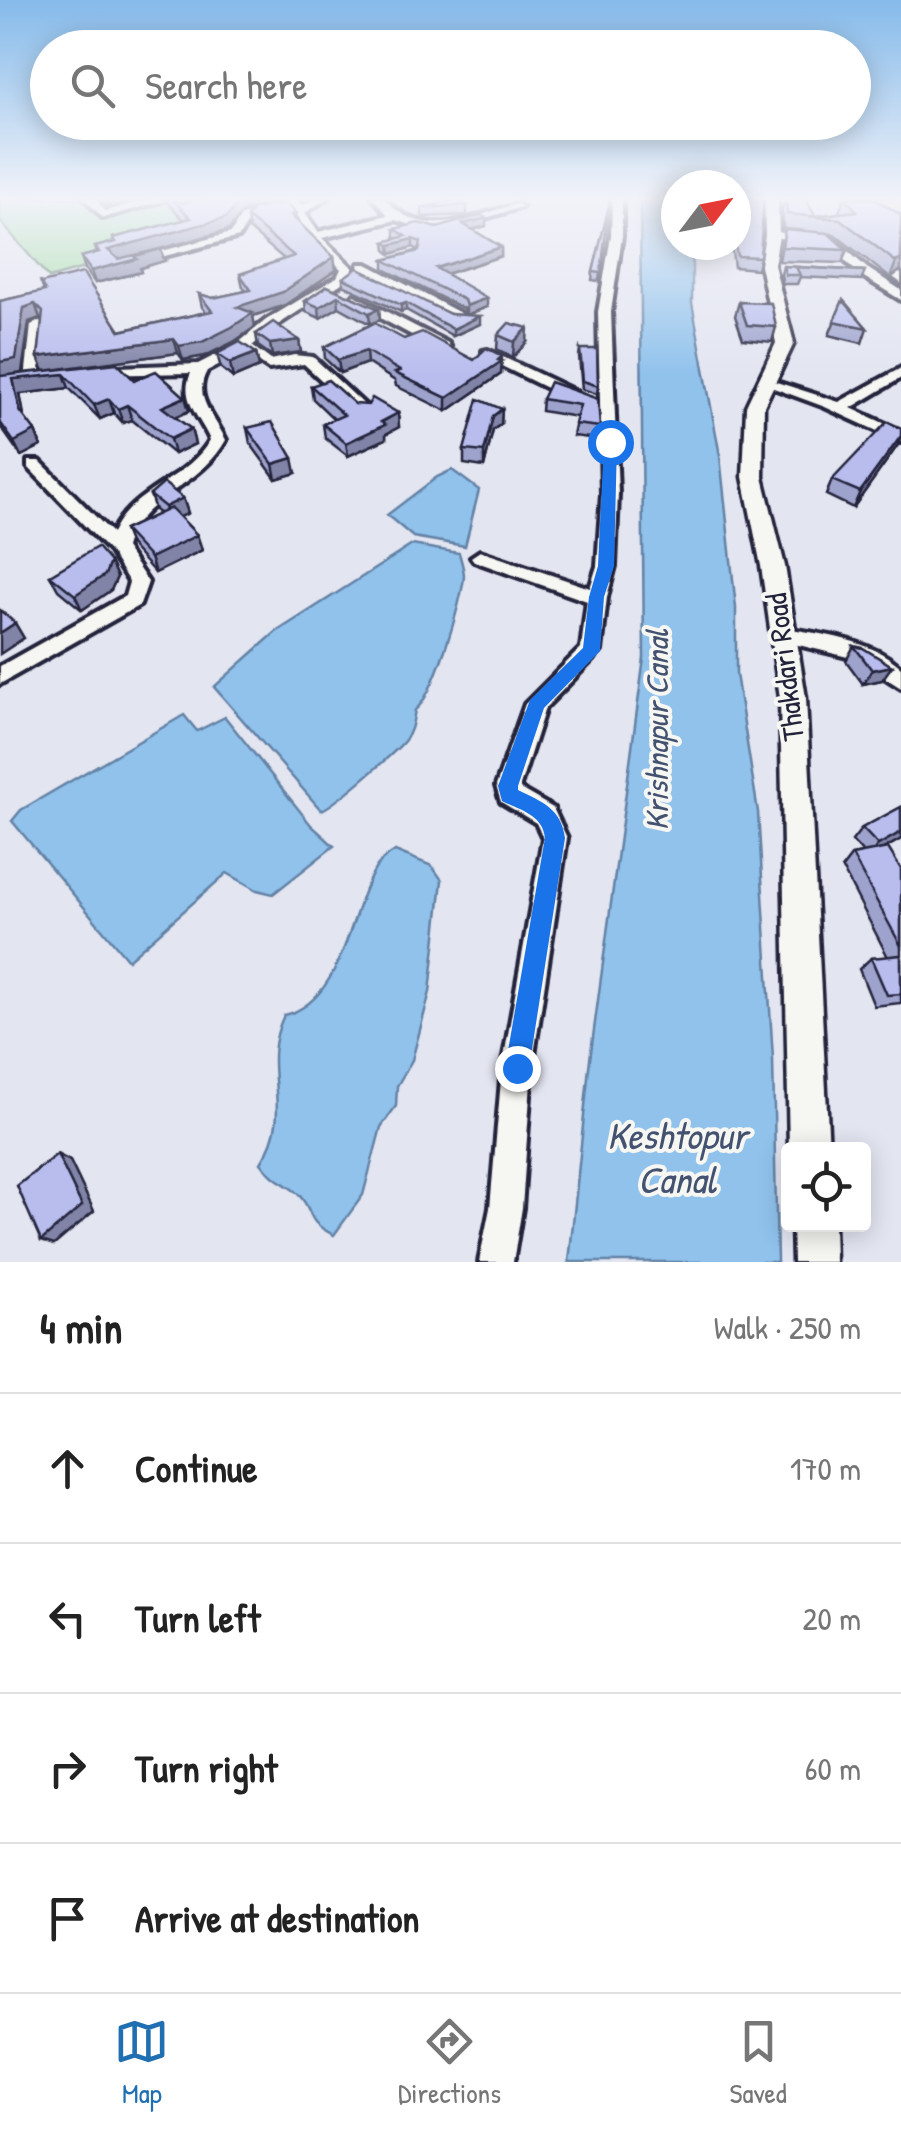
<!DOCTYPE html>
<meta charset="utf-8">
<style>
:root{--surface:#fff;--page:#f2f2f2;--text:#222;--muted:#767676;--line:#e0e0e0;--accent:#1f6fb2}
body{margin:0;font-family:"Patrick Hand",sans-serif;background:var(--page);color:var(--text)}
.controls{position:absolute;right:30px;bottom:30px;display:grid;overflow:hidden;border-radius:10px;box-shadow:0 5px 25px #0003}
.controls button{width:90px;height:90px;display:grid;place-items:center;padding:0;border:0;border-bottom:2px solid var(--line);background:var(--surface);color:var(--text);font:50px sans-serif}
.compass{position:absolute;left:661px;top:170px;width:90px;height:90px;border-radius:50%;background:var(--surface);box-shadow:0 5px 25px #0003;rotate:58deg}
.stop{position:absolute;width:30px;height:30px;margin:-22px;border:8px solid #1a73e8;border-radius:50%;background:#fff}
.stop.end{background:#1a73e8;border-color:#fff;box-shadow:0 2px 10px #0008}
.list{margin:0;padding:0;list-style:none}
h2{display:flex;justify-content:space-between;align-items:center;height:130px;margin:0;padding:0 40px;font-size:42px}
h2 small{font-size:32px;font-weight:400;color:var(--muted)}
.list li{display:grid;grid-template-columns:65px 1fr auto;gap:30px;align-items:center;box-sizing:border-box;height:150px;padding:0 40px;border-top:2px solid var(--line)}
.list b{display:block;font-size:38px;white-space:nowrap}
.list em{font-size:32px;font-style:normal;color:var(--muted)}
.icon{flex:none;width:55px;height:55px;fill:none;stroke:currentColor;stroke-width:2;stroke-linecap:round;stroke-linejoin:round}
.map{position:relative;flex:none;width:901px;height:1262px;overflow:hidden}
.search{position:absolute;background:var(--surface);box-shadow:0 5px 25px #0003;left:30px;right:30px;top:30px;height:110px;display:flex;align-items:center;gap:25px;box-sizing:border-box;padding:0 35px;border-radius:55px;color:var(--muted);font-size:38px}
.sheet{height:730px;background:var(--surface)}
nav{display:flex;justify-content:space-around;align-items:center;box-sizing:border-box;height:140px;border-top:2px solid var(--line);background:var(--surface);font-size:28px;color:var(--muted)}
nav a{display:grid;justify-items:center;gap:5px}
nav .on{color:var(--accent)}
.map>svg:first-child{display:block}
.green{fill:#9fdba2;stroke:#607e6e;stroke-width:2.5}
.water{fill:#90c2ec;stroke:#6482a5;stroke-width:2.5}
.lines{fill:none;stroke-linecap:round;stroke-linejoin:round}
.minor-casing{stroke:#22223b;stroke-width:8}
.tertiary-casing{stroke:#22223b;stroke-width:7}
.primary-casing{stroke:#22223b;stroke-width:8}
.minor{fill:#f6f6f2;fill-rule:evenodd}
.tertiary{fill:#f6f6f2;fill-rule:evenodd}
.primary{fill:#ffdf80;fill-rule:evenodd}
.wall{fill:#9ea3cd;stroke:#22223b;stroke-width:2.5;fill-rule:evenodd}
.shaded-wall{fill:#8184a7;stroke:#22223b;stroke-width:2.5}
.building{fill:#b8bdee;stroke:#22223b;stroke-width:2.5}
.route{fill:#1a73e8}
.labels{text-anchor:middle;stroke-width:8;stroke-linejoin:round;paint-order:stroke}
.street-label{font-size:30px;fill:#22223b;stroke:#f6f6f2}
.water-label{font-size:32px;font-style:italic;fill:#435270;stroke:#f6f6f2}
.near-water-label{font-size:38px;font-style:italic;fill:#435270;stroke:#f6f6f2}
</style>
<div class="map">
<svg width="901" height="1262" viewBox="0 0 901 1262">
<rect width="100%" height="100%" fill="#e3e5f1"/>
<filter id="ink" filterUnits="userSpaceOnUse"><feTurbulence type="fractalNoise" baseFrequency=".01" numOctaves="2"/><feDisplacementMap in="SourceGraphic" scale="20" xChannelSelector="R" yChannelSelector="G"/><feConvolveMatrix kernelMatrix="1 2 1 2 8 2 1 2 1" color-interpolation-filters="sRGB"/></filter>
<g filter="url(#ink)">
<!-- green -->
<path class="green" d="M0,198H277V212L49,278L0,221Z"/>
<!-- water -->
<g class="water">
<path d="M640,198H676V245H692V303L720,456L736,608V674L758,812L773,1059L777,1262H569L589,1067L644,658Z"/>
<path d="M452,470L479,490L465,546L413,537L387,515L437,477Z"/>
<path d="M412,545L459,553C461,560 464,569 464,576C462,602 433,698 415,710C413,720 412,732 405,740C396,752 330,809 321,810L214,687L276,632Z"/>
<path d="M184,715L197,731L225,717L311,825L334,846L273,894L257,890L227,873L128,960L12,821L21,810Z"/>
<path d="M395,851L432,866L442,880L430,992L412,1060L397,1086L396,1106L381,1127L363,1195L334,1235C303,1220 316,1212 298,1194C284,1181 276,1183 261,1163C297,1107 257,1073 284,1015C344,1002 350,906 377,866C381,860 389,855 395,851Z"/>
</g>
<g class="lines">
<defs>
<g id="minor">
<path d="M84,198H95L105,211L156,198L166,200L103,218Z"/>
<path d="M278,198H291L303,205L315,198H328L305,213L318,232L388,215L373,198H384C424,243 468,217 517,204L522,207L436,233L396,220L322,238L353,268L348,279L276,326L252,346L271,360L294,355L313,357L369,409V415H359L304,364L269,369L243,352L207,371C192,397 215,417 226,440C199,489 140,495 125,548L148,582L140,605L0,684V666L125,596L129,582L110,552L28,467V461H40L112,533C132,489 186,481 210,440C200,417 179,399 191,373L96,375L89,371L91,368L198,364L237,344L266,320L337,277L341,269L315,243L294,212L295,210Z"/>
<path d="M612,198H622V236L611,312L618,494L615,566L607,597L601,651L545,708L520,786V789L553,808L567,838L532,1068L522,1208L513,1262H479L490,1208L502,1068L543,838L536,823L501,802L496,786L525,704L581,648L587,601L474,561L471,557L480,551L590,588L597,566L602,494L598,312L611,236Z"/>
<path d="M851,198H867L901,209V216Z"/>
<path d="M273,207L278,210L277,212L249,220L239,237L137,263L131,259L231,233L241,216Z"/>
<path d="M772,232L832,237L867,268L901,290V300L859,274L825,242L768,237V233Z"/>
<path d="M359,264H367L464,315L452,318L359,270Z"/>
<path d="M899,273L901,274V283L893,277Z"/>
<path d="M354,295L448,343L450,346L438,349L350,302L348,299Z"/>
<path d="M38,321L45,325L39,379L32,383L25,379L31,325Z"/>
<path d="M488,350L577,392L579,395L572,399L567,398L483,357V351Z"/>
<path d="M901,368V378L851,408L901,431V442L825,407L760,383L767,379L839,402Z"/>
<path d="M785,628C825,635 869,639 901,667V688L856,659L778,640L775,635L778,630Z"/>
</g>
<g id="tertiary">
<path d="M764,198H778L779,235L774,265L794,343L764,406L763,477L785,566L806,698L829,1150H789L780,698L761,566L743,477L746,406L776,343L760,265L765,235Z"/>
<path d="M792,1224H834L835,1262H793Z"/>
</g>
<path id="primary" d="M872,198L901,199V210L874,202Z"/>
</defs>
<!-- minor casing -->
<use href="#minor" class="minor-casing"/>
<!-- tertiary casing -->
<use href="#tertiary" class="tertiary-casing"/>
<!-- primary casing -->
<use href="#primary" class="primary-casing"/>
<!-- minor -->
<use href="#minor" class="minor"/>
<!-- tertiary -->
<use href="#tertiary" class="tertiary"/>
<!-- primary -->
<use href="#primary" class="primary"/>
</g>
<!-- wall -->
<g class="wall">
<path d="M97,198H140L108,206Z"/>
<path d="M166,198H280V202L244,210L229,230L140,254L164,261L140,268L141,272L95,283L85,269L81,257L97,253L95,247L114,242L113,238L184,220L168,203Z"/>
<path d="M786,198H806L815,216L840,213L839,212L844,198H873L901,215V270L890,278L834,234H829L847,250L842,263L779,261L785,229H783L782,210Z"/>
<path d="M467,205V215L422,217V208Z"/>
<path d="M609,206L599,281L592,280L593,272Z"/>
<path d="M247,217L297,221L334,257L336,270L285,305L253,316L255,327L235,341L205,356L183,360L178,353L47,370L134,380L185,397L189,411L175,417L191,429L195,444L174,454L132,420L123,423L114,413L100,419L69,388L20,394L24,418L35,431L41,446L21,456L0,426V301L44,291L41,283L120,331L206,312L202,307L199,294L213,298L246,291L243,287L240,274L284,259L249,229ZM40,318L43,320L38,357L44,371L22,373L29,322Z"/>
<path d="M486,226L473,230L501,247V256L446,274L487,307L466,315L464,309L384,269V260L419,250L413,247L391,254L386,250L385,242L397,239L395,237V229Z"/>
<path d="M731,245H736L760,257L757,269L734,267Z"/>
<path d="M783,266L865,271L861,280L800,277L797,284H783L781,275Z"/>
<path d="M343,278L450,314L480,324L453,336L406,310L401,312L343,285Z"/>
<path d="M327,286L379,309L380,320L370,324L339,307L320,318L306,312L305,301Z"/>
<path d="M843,300L867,328L862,343L829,335Z"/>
<path d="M739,302L776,327L772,342L743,339L735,316Z"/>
<path d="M256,334L299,340L301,352L272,356L258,346Z"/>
<path d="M498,335L527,342L513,357L497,349Z"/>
<path d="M404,339L474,360L501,361V374L447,411L396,386L395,381L367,363L340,373L325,359L324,347Z"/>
<path d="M580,349L598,386L597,394L582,389L579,356Z"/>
<path d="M256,353L259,367L233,378L221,368L217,354Z"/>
<path d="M311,386L355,404L398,413L399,427L386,434V439L348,456L325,438L323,424L334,419L313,399Z"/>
<path d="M542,399H598L600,427L598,439L573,436L577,417L541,411Z"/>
<path d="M502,409L501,424L493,430L484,467L464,464V450Z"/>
<path d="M247,428L296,473L276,479L250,443Z"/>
<path d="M898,445L853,508L826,495L832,480Z"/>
<path d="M150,495L183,498L188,513L180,517L197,535L202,550L155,573L130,545L124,530L160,514L155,510Z"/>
<path d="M110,562L117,577L111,590L82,610L58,590L50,575Z"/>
<path d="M854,646L882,680L863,684L846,661Z"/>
<path d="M901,807V839L884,849L901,869V1003L874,1006L859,969L871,958L888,957L842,868L852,855L863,853L852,841L862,828Z"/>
</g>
<!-- shaded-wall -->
<g class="shaded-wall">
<path d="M105,198H140L108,206Z"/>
<path d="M174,198H198L179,204Z"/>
<path d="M245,198H280V202L244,210L229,230L112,262L108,250Z"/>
<path d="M486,218V226L463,232V224Z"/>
<path d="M413,239V247L391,254L390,245Z"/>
<path d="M501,247V256L436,277V268Z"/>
<path d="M161,249L164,261L140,268L141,272L95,283L91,271L134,256Z"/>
<path d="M334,257L336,270L285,305L253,316L255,327L235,341L205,356L183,360L179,346L237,307Z"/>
<path d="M901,259V270L890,278L896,262Z"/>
<path d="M338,296L339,307L320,318L319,307Z"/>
<path d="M487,298V307L466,315V306Z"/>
<path d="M406,303V310L401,312V305Z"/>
<path d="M35,304L40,318L29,322L22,373L0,377V362L24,308Z"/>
<path d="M379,309L380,320L370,324L369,313Z"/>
<path d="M480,316V324L453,336V329Z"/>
<path d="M528,328L527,342L513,357L514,342Z"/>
<path d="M174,339L178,353L44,371L38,357Z"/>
<path d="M299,340L301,352L272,356L270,344Z"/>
<path d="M366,351L367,363L340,373L338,360Z"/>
<path d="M256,353L259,367L233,378L230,363Z"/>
<path d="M502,356L501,374L447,411V398Z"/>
<path d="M64,374L69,388L20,394L26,425L20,411L13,379Z"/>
<path d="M185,397L189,411L166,421L162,407Z"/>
<path d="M109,399L114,413L100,419L94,405Z"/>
<path d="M127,405L132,420L123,423L118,409Z"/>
<path d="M502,409L501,424L493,430L484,467V452L493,416Z"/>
<path d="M398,413L399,427L386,434V439L348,456L346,443Z"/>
<path d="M191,429L195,444L174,454L170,439Z"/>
<path d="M35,431L41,446L21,456L14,442Z"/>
<path d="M901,436L898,445L853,508L860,492Z"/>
<path d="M293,458L296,473L276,479L273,464Z"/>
<path d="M183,498L188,513L170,522L165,507Z"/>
<path d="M197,535L202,550L155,573L150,558Z"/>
<path d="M110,562L117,577L111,590L82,610L75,595Z"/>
<path d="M15,623L24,638L0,654V633Z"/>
<path d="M892,666L882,680L863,684L872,670Z"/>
<path d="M901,832V839L867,858L878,845Z"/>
<path d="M57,1154L70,1161L94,1211L54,1245L41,1241Z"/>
</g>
<!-- building -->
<g class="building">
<path d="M171,198H175L183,203L197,198H245L242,199L226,218L108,250L118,259L161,249L134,256L137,259L91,271L81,257L99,252L95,247L116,242L113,238L191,218Z"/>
<path d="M736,198H764L760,257L737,256L735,245Z"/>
<path d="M786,198H806L815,216L857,211L845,198H873L901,215V259L896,262L840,219L787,214Z"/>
<path d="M456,199L467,205L422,208Z"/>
<path d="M285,202L296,214L291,215L334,257L283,292L237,307L253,313L232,327L202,342L179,346L174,339L38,357L43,312L35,304L24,308L16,359L0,362V301L45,291L41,283L83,273L120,331L212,311L199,294L213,298L251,290L240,274L294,256L247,217L253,209Z"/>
<path d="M609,206L601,273L593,272Z"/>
<path d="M481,215L486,218L463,224L501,247L436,268L487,298L466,306L464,300L384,260L419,251L421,242L413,239L390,245L385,242L406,236L395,229L418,223L437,228Z"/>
<path d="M785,229L828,233L847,250L782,247Z"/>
<path d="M783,266L865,271L796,267L800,275H786Z"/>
<path d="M357,268L450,314L480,316L453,329L406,303L401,305L343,278Z"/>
<path d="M327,286L379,309L369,313L338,296L319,307L305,301Z"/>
<path d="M843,300L867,328L834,321Z"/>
<path d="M739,302L771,303L776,327L747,325Z"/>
<path d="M273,322L299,340L270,344L256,334Z"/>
<path d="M374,323L404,339L422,332L474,360L486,348L502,356L498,360L502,361L447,398L395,373L400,371L366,351L338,360L324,347Z"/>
<path d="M509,323L528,328L514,342L498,335Z"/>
<path d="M240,342L256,353L230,363L217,354Z"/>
<path d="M580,349H597L598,386L583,381Z"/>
<path d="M117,363L134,380L156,371L185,397L162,407L191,429L170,439L127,405L118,409L109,399L94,405L64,374L13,379L20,411L35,431L14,442L0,422V376Z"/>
<path d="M328,380L355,404L368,405L372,398L398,413L381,422L385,425L346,443L323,424L344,415L311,386Z"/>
<path d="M550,382L598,399L600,427L575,424L580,405L542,399Z"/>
<path d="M478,399L502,409L493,416L484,452L464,450Z"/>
<path d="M272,422L293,458L273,464L247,428Z"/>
<path d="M887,422L901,428V436L860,492L832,480Z"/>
<path d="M164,483L183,498L165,507L150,495Z"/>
<path d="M171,508L197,535L150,558L124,530Z"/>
<path d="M97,547L110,562L105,575L75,595L50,575Z"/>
<path d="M0,610L15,623L0,633Z"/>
<path d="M854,646L863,648L892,666L872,670Z"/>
<path d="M901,807V832L878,845L862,828Z"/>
<path d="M888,848L901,869V946L852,855Z"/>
<path d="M901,955V994L887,995L871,958Z"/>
<path d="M57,1154L82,1206L41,1241L17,1186Z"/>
</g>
</g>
<!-- sky -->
<linearGradient id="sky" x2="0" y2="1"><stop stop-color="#85baea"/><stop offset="0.53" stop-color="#f2f3f9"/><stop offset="1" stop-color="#f2f3f9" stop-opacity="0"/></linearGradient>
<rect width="901" height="375" fill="url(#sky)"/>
<!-- route -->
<path class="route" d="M610,438L617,442L614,566L604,597L600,651L544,708L518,786V790C542,802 561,808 565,838L529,1068L526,1076L517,1080L509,1076L505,1068L545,838C543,815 520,810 502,801L498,786L530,700L583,648L589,597L598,566L604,442Z"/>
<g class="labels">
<!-- street labels -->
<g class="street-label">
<text transform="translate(785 667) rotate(-97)" y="10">Thakdari Road</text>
</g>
<!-- water labels -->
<g class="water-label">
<text transform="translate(657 730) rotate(-90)" y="11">Krishnapur Canal</text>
</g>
<!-- near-water labels -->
<g class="near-water-label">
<text x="677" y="1149">Keshtopur<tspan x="677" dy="44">Canal</tspan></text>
</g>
</g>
</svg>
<div class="controls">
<button><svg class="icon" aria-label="locate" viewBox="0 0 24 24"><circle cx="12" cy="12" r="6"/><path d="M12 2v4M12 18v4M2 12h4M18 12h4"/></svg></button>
</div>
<svg class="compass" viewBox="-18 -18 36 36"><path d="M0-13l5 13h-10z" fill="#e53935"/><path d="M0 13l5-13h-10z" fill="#767676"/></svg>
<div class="stop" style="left:610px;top:442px"></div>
<div class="stop end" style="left:517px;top:1068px"></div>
<div class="search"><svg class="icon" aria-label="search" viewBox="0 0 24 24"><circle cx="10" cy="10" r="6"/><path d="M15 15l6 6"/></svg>Search here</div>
</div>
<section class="sheet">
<h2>4 min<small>Walk · 250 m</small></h2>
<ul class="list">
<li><svg class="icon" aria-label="ahead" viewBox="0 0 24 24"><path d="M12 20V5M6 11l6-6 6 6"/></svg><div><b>Continue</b></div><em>170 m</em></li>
<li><svg class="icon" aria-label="left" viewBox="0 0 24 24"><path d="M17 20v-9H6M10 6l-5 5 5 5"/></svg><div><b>Turn left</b></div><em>20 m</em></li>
<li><svg class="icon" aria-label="right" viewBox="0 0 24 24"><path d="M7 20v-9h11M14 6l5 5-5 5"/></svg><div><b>Turn right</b></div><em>60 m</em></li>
<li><svg class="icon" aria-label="arrive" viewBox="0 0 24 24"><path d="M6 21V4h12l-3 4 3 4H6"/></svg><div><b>Arrive at destination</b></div></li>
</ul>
</section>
<nav>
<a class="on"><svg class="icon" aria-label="map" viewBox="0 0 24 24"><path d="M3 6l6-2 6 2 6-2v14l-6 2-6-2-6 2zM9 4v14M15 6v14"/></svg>Map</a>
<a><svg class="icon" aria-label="directions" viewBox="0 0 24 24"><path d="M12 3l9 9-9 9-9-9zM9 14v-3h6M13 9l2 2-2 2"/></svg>Directions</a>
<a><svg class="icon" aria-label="saved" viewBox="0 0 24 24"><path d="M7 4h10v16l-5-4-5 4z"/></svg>Saved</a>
</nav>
